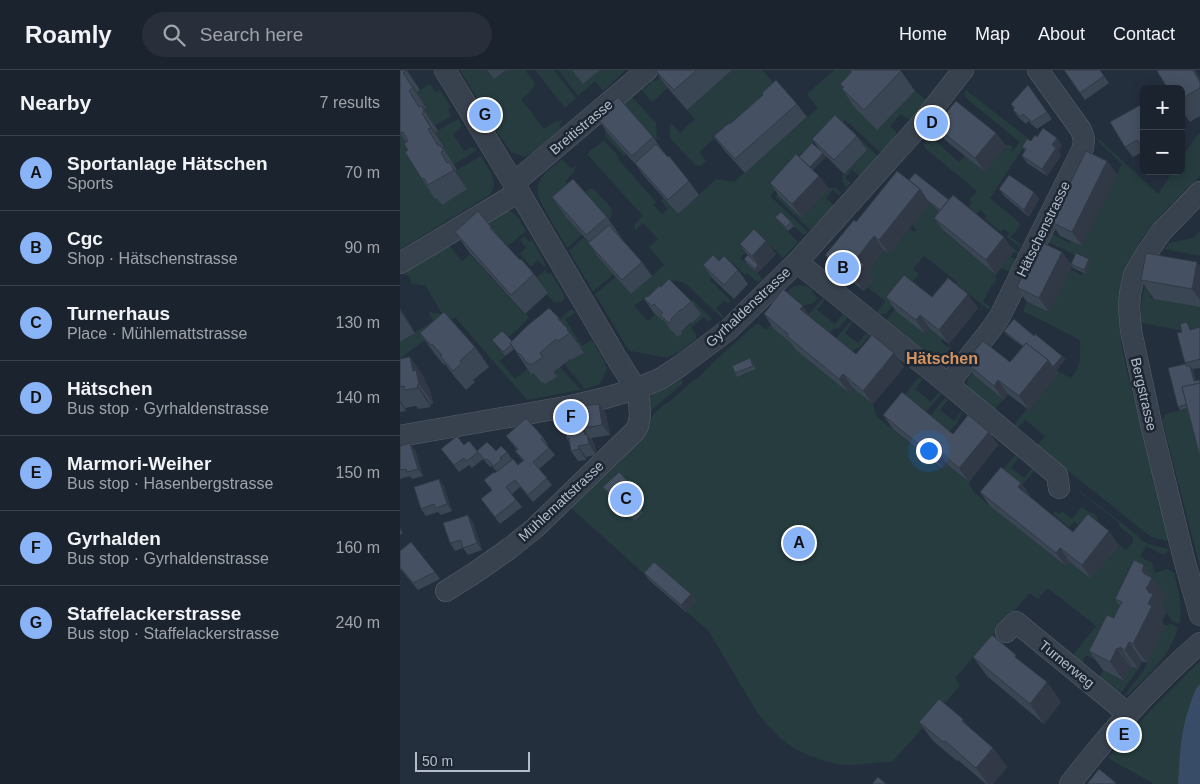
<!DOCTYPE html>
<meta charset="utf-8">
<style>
:root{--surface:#1b232e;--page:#282f3a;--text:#f1f3f6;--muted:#a0a4aa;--line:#39404a;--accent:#8ab4f8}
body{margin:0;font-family:Arial,sans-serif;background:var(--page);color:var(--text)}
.controls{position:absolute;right:15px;top:15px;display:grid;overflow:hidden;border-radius:8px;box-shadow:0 2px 12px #0003}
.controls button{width:45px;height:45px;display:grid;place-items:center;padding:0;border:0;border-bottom:1px solid var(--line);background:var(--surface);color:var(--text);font:25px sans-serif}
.scale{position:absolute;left:15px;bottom:12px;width:115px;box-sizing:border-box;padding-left:5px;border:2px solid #b4bcc9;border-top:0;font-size:14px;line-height:18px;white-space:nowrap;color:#b4bcc9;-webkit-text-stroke:4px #1d2633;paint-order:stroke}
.you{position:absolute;left:528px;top:380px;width:18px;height:18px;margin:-12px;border:4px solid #fff;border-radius:50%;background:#1a73e8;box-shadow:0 0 0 8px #1a73e833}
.badge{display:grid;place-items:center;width:32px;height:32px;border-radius:50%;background:var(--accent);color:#111;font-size:16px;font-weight:700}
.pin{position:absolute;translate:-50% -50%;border:2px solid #fff;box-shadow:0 1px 5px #0006}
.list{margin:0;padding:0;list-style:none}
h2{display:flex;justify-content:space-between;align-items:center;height:65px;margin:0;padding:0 20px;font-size:21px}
h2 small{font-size:16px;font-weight:400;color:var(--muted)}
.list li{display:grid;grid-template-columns:32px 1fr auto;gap:15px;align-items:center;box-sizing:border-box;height:75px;padding:0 20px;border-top:1px solid var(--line)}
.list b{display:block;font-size:19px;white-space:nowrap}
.list p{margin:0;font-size:16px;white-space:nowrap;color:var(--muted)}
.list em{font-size:16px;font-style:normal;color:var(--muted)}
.icon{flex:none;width:28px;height:28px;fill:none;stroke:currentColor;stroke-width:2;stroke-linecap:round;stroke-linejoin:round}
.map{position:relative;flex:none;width:800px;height:714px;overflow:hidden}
header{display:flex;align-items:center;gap:30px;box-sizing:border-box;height:70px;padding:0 25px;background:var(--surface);border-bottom:1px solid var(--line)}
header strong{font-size:24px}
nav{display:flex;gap:28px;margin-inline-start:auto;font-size:18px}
.search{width:350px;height:45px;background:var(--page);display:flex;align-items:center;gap:12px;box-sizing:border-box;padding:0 18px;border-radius:28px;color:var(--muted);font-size:19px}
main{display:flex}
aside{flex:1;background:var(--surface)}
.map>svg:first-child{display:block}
.green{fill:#263c3f}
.water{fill:#394c67}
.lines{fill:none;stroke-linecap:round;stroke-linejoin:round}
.minor-casing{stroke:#565f6c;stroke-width:22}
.minor{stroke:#38414e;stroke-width:21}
.wall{fill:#3b4654}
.shaded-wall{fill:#303945}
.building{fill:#455162;stroke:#303945}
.labels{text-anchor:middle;stroke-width:5;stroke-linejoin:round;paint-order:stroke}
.street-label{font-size:14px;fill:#b4bcc9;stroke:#1d2633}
.quarter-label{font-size:16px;font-weight:bold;fill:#d59563;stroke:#1d2633}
</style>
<header>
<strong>Roamly</strong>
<div class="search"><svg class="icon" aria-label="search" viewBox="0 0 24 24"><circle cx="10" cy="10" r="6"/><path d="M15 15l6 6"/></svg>Search here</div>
<nav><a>Home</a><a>Map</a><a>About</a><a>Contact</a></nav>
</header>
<main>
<aside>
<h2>Nearby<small>7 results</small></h2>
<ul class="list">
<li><span class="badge">A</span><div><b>Sportanlage Hätschen</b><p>Sports</p></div><em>70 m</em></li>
<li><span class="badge">B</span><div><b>Cgc</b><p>Shop · Hätschenstrasse</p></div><em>90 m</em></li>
<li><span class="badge">C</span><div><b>Turnerhaus</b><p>Place · Mühlemattstrasse</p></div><em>130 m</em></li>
<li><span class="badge">D</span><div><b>Hätschen</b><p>Bus stop · Gyrhaldenstrasse</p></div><em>140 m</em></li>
<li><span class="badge">E</span><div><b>Marmori-Weiher</b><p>Bus stop · Hasenbergstrasse</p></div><em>150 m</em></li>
<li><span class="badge">F</span><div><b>Gyrhalden</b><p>Bus stop · Gyrhaldenstrasse</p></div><em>160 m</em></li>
<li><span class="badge">G</span><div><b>Staffelackerstrasse</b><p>Bus stop · Staffelackerstrasse</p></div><em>240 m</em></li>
</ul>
</aside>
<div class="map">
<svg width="800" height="714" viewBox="0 0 800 714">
<rect width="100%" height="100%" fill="#242f3e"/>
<!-- green -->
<g class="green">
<path d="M60,0H87L94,9L106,0H125L135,13L131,21L121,29L144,59L154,52L164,50L159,55L161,58L134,82L125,87L111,82L93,56L96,54L91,46L88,47Z"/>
<path d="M135,0H154L176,28L165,38Z"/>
<path d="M158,0H226L203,21L195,11L178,26Z"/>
<path d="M268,0V18L252,32L242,20V16L244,19L251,13L249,10L256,11Z"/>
<path d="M332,0H362L381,21L320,75L314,69L299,82L306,91L301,96L295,95L270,68V55L272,54L280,63L295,49L287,40Z"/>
<path d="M434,0H474L456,39L477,59L515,21L526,30L512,49H508L501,44L490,56L496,62L497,67L482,84L445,50L426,69L421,64L391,95L395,100L370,126L408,162L405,164H402L383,145L378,151L398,172L383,188L361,167L340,188L361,207L362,210L360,211L357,212L347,203L345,205L333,193L329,197H313L308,202L312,207L310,210L331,231L328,234L325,230L316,238L324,247L322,248L286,214L275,210L266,213L234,236L248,251L255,244L263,248L281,262L300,245L289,233L293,230L312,249L309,252L304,247L291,258L296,264V269L280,281L267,288L231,281L228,279L195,224L216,207L231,224L264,195L249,177L258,169L243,153L235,161V154L243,146L187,84L204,70L219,87L218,89L256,132L253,135L262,144L268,139L261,131L263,128L278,144L316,109L334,112L418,38L408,26V23Z"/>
<path d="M30,14L35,22L40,20L51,37L48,40L51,46L33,57L23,40L26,38L17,22Z"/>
<path d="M566,20L629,69L590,128L621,154L611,167L621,175L620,177L607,167L609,163L604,159L601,162L585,149L587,146L580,140L576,145L568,138L572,133L569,130L577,121L525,78L524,75L526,72L529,74L533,69L559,92L565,86L585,102L607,75H611L613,78L611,81L612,82L620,72L568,30L564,24Z"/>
<path d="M231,27H232L256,53L257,68L253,72L210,66L226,84L224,86L205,66V61L211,55L206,49Z"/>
<path d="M0,46L54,102L81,86C88,99 102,113 88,126L0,179Z"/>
<path d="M58,49L61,54L60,59L53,64L64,81L71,77L75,78L77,80L52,96L42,79L44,77L35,62Z"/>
<path d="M445,55L479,87L460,107L452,100L445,108L451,113L447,117C443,113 441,110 443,105L467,79Z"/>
<path d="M800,64V106C774,132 742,159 729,194C724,207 719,222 719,235C717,269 728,304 736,336C748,381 759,425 770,470L765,471L763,470V469H758L751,467L637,376L645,366L625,350L617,359L615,354L627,339L629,340L658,304L655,302L656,300L670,308C682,299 680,284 680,270L623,241L627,231L649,242L670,199L681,205L691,193L644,170L648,162L670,173L671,171L682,176L722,94L698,71L700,70L758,124L773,101H781V89L795,68Z"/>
<path d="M162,89L171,99L174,97L175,98L174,102L165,111L179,128L189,119H194L212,139L211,147L207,151L182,165L167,178L141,133C130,111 147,102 162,89Z"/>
<path d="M386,114L402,148L430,118H436L441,123L439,125L433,120L426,128L434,136L410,160L375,126Z"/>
<path d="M530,133L552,151L544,162L595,203L603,170L620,183L619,185L614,182L611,187L616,190L610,202L601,198L595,207L597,209L594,214H592L583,232L590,237L589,240L556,214L557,212L524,186L513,199L519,204L485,245L483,243L481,245L477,242L485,231L467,217L466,202L484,180L489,184L508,161H509L511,159L515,162L517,160L513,157L514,155L513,153Z"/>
<path d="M105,139C117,142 120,151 126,161L105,178L92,161L86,148Z"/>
<path d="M800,161V186L764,179L769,173L793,168Z"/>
<path d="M124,166L130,172L132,170L146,195L144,197L138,190L131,197L120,184L126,178L120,170Z"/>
<path d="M184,167L200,185L198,187L214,204L193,221L169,181Z"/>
<path d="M46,172L62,191L70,184L124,244L126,243L128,246V249L108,268L94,274L105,286L100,291L115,309L128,298L142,313L143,312L145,314L157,307L154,303L160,297L181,320L127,330L55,247L0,289V272L33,251L29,243V242L42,244L26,216L9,213L12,211L8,205L5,206L6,199Z"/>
<path d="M757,192L750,228L800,237V257L780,262L779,260L741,253C741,240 741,226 746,213C748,206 753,199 757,192Z"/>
<path d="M145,200L148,204L151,203L165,226L164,230L161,232H154L147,225L148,223L135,209Z"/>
<path d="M399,215L406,216L413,220L412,222L418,228L413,233L402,236L386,223L392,217Z"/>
<path d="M513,218L525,264L530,259L543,269L541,272L559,285C552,293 546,296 537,291L486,250Z"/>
<path d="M423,228L425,230L417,240L435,254L443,244L447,248L439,258L433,259L427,267L408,245Z"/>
<path d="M393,232L398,278L397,280L449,323L453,318L473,334L476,346L543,400L548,395L569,412L573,421L590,436L670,492L719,475L726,480L733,472V467L721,458L718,452L679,421V420L737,465C743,475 758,476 769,479L765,484L763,485L746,476L740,487L752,493L755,503L767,499L774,503C779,520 782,535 780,553L778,554L771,550V548L769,547V545L761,541L706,595L686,585L681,595L674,587V584L696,556L648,518L638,529L630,523L555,608L560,616L492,692C477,691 460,696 445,695C437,695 429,692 422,690C391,680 376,667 357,642L308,560L249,510L250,509L169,436L251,349L254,344L266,333H268L271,330L295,309H297L316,290L356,254H359L366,260Z"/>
<path d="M170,240H174L175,243L165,249L182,276L192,270L204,291L207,299L200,314L185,319L164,294L170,289L172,290L183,283L180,279L181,278L161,257V248Z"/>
<path d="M451,251L453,252L445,263L458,273L466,263L469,266L459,278L455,279L453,281H450L436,270V268Z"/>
<path d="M586,283L575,306L603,329L596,338L594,339C560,313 560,317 586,283Z"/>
<path d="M281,308L283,311L282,314L247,344L249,330L253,323Z"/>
<path d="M519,308L523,309L515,319L531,332L539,322L541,324L523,346L506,334L505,325L516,310Z"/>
<path d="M545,328L548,330L540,340L554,351L562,341L563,342L557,351L558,352L549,362L530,346Z"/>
<path d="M796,336L800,353V497L762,350L766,344Z"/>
<path d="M614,386H616L619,387L611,398L624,408L632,398L635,400L620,418L604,407V398Z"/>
<path d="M682,437L690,443L692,442L697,446V458L681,457L674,452L669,457L653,444L655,441L659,444L662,441L672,449Z"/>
<path d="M771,554L778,558C769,588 750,602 729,624L724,626L744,600L765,555Z"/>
<path d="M800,591V714H754L708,688L746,645Z"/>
<path d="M731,597H733L738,599L719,626L698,610L703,600L723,611Z"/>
</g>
<!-- water -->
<path class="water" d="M800,614V714H778C780,685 780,660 791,632C793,625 795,619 800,614Z"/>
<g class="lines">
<defs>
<g id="minor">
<path d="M45,0L119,122L216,287L236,319L239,329L240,346L238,356L235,361L135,458L110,478L76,502L46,521"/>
<path d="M114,113L247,0"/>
<path d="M800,122L762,161L746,184L734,205L730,224L729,237L731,261L752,358L784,489L800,545"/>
<path d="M397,192L548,314L657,405L659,418"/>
<path d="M0,193L119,122"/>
<path d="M548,314L592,258L600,246L683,78L684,69L681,60L638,0"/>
<path d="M0,366L171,336L205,328L236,319L260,309L280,296L328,260L397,192L520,55L563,0"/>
<path d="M606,562L616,552L728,644"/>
<path d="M670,714C709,663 752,615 800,573"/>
</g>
</defs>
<!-- minor casing -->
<use href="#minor" class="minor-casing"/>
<!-- minor -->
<use href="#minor" class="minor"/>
</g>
<!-- wall -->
<g class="wall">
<path d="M0,0H7L20,20L17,22L26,38L24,39L35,56L38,61L35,62L44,77L43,78L54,95L57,100L55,101L67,119L42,135L37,128L35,129L22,109L8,80L6,72L0,63Z"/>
<path d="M87,0H106L94,9Z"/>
<path d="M172,0H200L183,14Z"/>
<path d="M255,0H332L287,40L267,17Z"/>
<path d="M450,0L501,1L515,21L477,60L455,38L442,19L443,18L440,14L451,2Z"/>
<path d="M664,0H700L709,13L685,30Z"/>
<path d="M759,0H795L800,8V46L790,52L781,40V19Z"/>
<path d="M628,15L652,49L637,59L628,51L626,54L618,47L613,40L614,39L611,34Z"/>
<path d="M397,34L407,47L345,103L324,80L314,66L330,54Z"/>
<path d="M744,37V81L733,87L725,77Z"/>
<path d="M196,47L253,67L265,84L289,111L299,125L278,144L244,106L236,95L210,66Z"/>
<path d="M535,56L596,63L606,76L585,102L545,70Z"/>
<path d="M457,66L467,80L444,104L426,86L413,100L419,106L429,119L402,148L379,126L370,113L399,87L419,79L412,69Z"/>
<path d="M637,67L662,75L658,81L661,85L647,106L627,93L622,86L625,81L622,77Z"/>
<path d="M707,91L717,105L682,176L660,166L651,152Z"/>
<path d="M509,110L549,130L614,181L595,204L544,161L534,148L539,141L530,133L489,184L484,180L468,200L474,209L464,221L435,198L425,185L456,152Z"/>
<path d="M599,119L634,122L639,129L629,147L604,126Z"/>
<path d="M152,127L207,147L221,167H220L242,192L252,206L231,224L198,187L189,172L166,147Z"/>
<path d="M375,147L391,152L394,156L388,161L378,151Z"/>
<path d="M91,157L99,167L120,190L134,204L148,223L125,244L68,181L55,162Z"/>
<path d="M340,174L376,184L357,203L346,193L344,189L348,186Z"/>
<path d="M662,182L672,196L649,242L626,231L617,217Z"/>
<path d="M689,189L691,193L686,204L673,198L671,194Z"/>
<path d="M319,191L338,200L348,214L334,229L313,209L303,195Z"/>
<path d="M800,196V237L754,229L741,210Z"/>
<path d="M261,217L291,231L301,244L292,253L291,252L281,262L282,263L278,267L270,259L263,249L262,250L254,243L244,229Z"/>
<path d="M486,227H532L578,238L549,274L530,259L525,264L496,241Z"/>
<path d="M0,238L15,263L0,272Z"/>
<path d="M364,244L413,250L456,284L494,283L504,297L473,334L453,318L449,323L396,280L390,272L373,258Z"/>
<path d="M159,248L181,278V279L184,283L171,290L170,289L154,302L157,307L145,314L143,312L142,313L133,303L131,304L114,279L105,286L92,270L112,271Z"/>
<path d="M800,257V298L793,299L796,311L788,338L780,340L778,337L792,259Z"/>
<path d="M604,261L634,266L662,286L665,289L656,301L658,304L629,340L608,324L604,330L575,306L565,292H610L623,277L607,265Z"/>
<path d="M20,263L75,277L89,297L73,310L75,312L66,320L54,306L45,294L44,295L34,283Z"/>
<path d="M350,288L356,299L337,307L335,303Z"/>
<path d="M0,289L24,307L25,312L30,320L33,334H31V337L18,339L16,336L5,338L6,341L0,342Z"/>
<path d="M199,334L206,344L210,365L191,368L195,375L196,385L186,387V390L178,391L171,381L169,372L167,369L179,340Z"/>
<path d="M483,345L553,364L589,362L598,375L569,412L548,395L544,400L493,359Z"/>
<path d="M106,366L143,367L148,375H147L155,385L139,399L152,415L133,432L120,417L112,424L122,437L100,454L81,429L92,420L84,410L97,402L92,396L90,397L82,388L83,389L72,398L69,395L59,402L41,379L64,375L77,382H107L112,389L106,395H118L123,391L115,381L117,380Z"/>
<path d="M0,376L15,380L23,406L12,409L10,406L0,409Z"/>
<path d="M621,413L631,427H630L673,462L719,475L691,509L670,492L666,496L590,436L580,422Z"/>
<path d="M44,416L52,441L41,445L38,442L26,446L21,439Z"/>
<path d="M203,417L236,420L241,427L236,432L238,434L237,435L243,443L235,451L208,424Z"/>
<path d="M73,452L82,480L68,485L63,478L55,481L50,473Z"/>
<path d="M0,458L3,463L0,465Z"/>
<path d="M0,481L35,502L40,509L18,520L0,499Z"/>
<path d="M244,503L291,524L296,531L286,542L249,510Z"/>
<path d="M757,515L766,527L761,536L766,543L762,551L765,556L747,593L742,591L738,599L733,597V598L731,597L724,611L703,600L689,581L714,548L720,536L715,529L758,515Z"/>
<path d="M573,587L621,592L647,612L661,632L644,654L587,606Z"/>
<path d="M519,652L569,657L593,678L607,697L593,714H586L558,690L557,691L533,671Z"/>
</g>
<!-- shaded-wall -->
<g class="shaded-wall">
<path d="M6,0H7L20,20Z"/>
<path d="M793,0H795L800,8V12Z"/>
<path d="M3,3L17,22L26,38L13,18Z"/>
<path d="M22,36L35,56L38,61L24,41Z"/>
<path d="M22,43L35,62L44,77L31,58Z"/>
<path d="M596,63L606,76L585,102L575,88Z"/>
<path d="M657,68L662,75L658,81L661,85L647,106L642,99L652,75Z"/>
<path d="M423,83L426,86L410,102L408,99Z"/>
<path d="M707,91L717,105L682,176L672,162Z"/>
<path d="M49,92L63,111L67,119L54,100Z"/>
<path d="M419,106L429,119L402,148L392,134Z"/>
<path d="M520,119L530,133L489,184L479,170Z"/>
<path d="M634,122L639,129L629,147L624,140Z"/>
<path d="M474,166L484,180L468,200L474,209L464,221L454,208L457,188Z"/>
<path d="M604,167L614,181L595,204L586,190Z"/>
<path d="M366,171L376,184L362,199L352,186Z"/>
<path d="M662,182L672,196L649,242L639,228Z"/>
<path d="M689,189L691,193L686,204L684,200Z"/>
<path d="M797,192L800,196V230L792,219Z"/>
<path d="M358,195L361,199L357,203L355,199Z"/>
<path d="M568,224L578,238L549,274L539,260Z"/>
<path d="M403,236L413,250L400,239Z"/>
<path d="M0,238L15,263L0,241Z"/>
<path d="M520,245L530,259L525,264L516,250Z"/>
<path d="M494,283L504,297L473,334L463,321Z"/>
<path d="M662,286L665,289L656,301L658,304L629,340L619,326L648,290Z"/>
<path d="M10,287L24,307L25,312L30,320L33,334L19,314L13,301Z"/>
<path d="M790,296L793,299L797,315L794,311Z"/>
<path d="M443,304L453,318L449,323L439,309Z"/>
<path d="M598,310L608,324L604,330L594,316Z"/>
<path d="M17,315L31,334V337L18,318Z"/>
<path d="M0,330L5,338L6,341L0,333Z"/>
<path d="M199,334L206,344L210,365L202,355Z"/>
<path d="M183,358L195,375L196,385L189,374L185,365Z"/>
<path d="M589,362L598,375L569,412L559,398Z"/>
<path d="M10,373L15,380L23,406L18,399Z"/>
<path d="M178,376L186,387V390L179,379Z"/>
<path d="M539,381L548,395L544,400L534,387Z"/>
<path d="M39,409L44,416L52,441L47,434Z"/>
<path d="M621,413L631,427L627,431L618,417Z"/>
<path d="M68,445L73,452L82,480L77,473Z"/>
<path d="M709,461L719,475L691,509L682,495Z"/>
<path d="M660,478L670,492L666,496L656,483Z"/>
<path d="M744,495L766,527L761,536L766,543L762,551L765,556L747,593L733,574L748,534L746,519L742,501Z"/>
<path d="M291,524L296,531L286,542L281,535Z"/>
<path d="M729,572L742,591L738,599L725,580Z"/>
<path d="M720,577L733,597V598L719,579Z"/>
<path d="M717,578L731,597L724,611L710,592Z"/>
<path d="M647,612L661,632L644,654L630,634Z"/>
<path d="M563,649L577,668L562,651Z"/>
<path d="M593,678L607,697L593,714H588L576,698Z"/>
</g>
<!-- building -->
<g class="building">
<path d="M0,0H6V1L3,3L13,18L9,21L19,37L22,36L24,41L22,43L31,58L28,59L38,76L40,75L44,81L41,82L47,93L49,92L54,100L28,115L24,108L22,109L5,82L8,80L4,74L8,71L3,62L0,63Z"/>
<path d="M255,0H297L274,20Z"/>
<path d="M450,0H500L501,1L464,40L442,19L444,17L440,14L452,2Z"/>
<path d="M664,0H700L704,6L680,23Z"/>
<path d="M759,0H793L800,12V18L781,29V19H768L757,1Z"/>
<path d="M376,10L397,34L335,89L314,66L329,53L330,54L347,39L363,25L362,23Z"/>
<path d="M628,15L647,42L632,52L623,44L621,47L613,40L615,38L611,34Z"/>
<path d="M218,27L253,67L232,86L196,47Z"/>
<path d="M556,31L596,63L575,88L535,56Z"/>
<path d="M742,34L744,37V71L739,73L737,70L725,77L710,52Z"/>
<path d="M435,45L457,66L434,90L412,69Z"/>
<path d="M643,58L657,68L652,75L656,78L642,99L622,86L626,79L622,77L627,69L631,71L635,65L637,67Z"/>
<path d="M412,73L423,83L410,97L399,87Z"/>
<path d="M256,74L268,87L269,86L289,111L268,130L235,93Z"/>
<path d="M686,81L707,91L672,162L651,152Z"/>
<path d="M396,84L419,106L392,134L370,113Z"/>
<path d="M497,101L520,119L479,170L474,166L457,188L464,195L454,208L425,185L454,150L456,152Z"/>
<path d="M515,103L549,130L540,140L527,130L520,119L509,110Z"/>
<path d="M609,105L634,122L624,140L599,119Z"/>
<path d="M173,109L207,147L186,165L152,127Z"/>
<path d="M553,125L604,167L586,190L534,148Z"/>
<path d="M78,141L91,157L90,158L120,190L121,189L134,204L111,225L55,162Z"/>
<path d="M381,142L391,152L386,157L375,147Z"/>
<path d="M209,155L242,192L222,210L188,173Z"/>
<path d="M354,159L366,171L352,186L340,174Z"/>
<path d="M639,171L662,182L639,228L617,217Z"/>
<path d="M676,183L689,189L684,200L671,194Z"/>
<path d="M746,183L797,192L792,219L741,210Z"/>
<path d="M313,185L319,191L324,186L338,200L324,215L303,195Z"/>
<path d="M348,185L358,195L355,199L344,189Z"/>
<path d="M504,205L532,227L548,208L568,224L539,260L520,245L516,250L486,227Z"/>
<path d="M269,209L291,231L282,240L281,239L271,249L272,250L269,253L260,245L263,243L254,234L252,236L244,229L247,226L248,227L259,216L261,217Z"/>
<path d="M383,219L403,236L400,239L456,284L472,265L494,283L463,321L443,304L439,309L387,266L388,264L364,244Z"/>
<path d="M149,238L159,248L158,249L168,259L167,260L170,263L158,271L156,269L140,283L143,287L131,295L129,293L128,294L119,283L118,284L110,273L126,257Z"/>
<path d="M44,242L75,277L60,291L62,293L53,301L40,286L42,285L32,274L31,275L20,263Z"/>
<path d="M614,249L634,266L635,264L662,286L653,297L648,290L626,273L623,276L604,261Z"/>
<path d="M787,252L790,260L800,257V289L785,293L777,263L782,262L780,254Z"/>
<path d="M102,261L112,271L110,273L111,275L103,282L92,270Z"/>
<path d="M583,271L610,292L626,273L648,290L619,326L598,310L594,316L565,292Z"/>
<path d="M10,287L13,301L16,300L19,314L17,315L18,318L5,320L4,316L0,317V289Z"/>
<path d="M350,288L353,296L335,303L332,296Z"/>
<path d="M785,294L788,297L790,296L794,311L800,310V313L782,317L787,334L778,337L768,298Z"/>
<path d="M800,313V387L782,317Z"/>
<path d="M502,322L553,364L568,345L589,362L559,398L539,381L534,387L483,345Z"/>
<path d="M199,334L202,355L183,358L185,365L187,364L189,374L178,376L179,379L171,381L169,368L167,369L163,342L179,340L178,337Z"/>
<path d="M126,348L143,367L141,369L149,378L133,392L147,408L128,425L115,410L106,417L116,430L95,447L81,429L92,420L84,410L94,402L95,403L113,389L118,395L124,390L115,381L118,379L106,366Z"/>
<path d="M57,366L64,375L69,371L78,382L67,391L64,388L54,395L41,379Z"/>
<path d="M87,372L96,381L101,376L107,382L100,388L102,389L94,396L87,389L85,390L77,381Z"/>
<path d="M10,373L18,399L7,402L6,399L0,400V376Z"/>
<path d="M601,397L621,413L618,417L673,462L688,444L709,461L682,495L660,478L656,483L580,422Z"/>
<path d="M219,402L236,420L231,425L233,427L231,428L238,436L230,444L203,417Z"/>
<path d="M39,409L47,434L36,438L34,434L21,439L14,417Z"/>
<path d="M68,445L77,473L63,478L61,470L50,473L43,453Z"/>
<path d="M11,472L35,502L13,513L0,497V481Z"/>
<path d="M734,490L744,495L742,501L744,502L743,503L752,508L746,519L748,520V522L753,524L748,534L752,536L733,574L729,572L725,580L720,577L719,579L717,578L710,592L689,581L707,545L714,548L717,541L722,532L715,529Z"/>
<path d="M254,492L291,524L281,535L244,503Z"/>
<path d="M592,565L616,585L615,587L647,612L630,634L573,587Z"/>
<path d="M539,629L563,649L562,651L593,678L576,698L545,671L543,672L519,652Z"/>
<path d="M699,699L716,713V714H687Z"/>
<path d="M478,707L486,714H472Z"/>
</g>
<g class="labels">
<!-- street labels -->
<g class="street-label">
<text transform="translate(181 57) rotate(-40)" y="5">Breitistrasse</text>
<text transform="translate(643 159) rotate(-64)" y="5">Hätschenstrasse</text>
<text transform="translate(348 237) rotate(-43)" y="5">Gyrhaldenstrasse</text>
<text transform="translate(744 324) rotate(77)" y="5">Bergstrasse</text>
<text transform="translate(161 431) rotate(-43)" y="5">Mühlemattstrasse</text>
<text transform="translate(667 594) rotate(39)" y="5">Turnerweg</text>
</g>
<!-- quarter labels -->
<g class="quarter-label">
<text x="542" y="294">Hätschen</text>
</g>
</g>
</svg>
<div class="controls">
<button>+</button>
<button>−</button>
</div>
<div class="scale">50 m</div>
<div class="you"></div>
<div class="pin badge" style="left:399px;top:473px">A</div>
<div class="pin badge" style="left:443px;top:198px">B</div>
<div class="pin badge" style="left:226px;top:429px">C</div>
<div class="pin badge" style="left:532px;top:53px">D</div>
<div class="pin badge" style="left:724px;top:665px">E</div>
<div class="pin badge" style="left:171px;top:347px">F</div>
<div class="pin badge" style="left:85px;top:45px">G</div>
</div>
</main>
